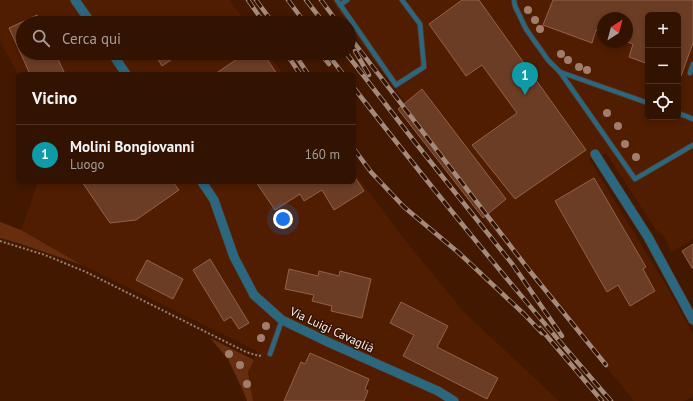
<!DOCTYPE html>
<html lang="it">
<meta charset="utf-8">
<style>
:root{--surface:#321200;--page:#3a1b0a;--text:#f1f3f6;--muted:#a89e99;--line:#4d3222;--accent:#1a73e8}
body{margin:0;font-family:"PT Sans",sans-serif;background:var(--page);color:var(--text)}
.controls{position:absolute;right:12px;top:12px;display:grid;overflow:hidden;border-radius:6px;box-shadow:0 2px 6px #0003}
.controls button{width:36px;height:36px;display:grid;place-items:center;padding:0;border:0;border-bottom:1px solid var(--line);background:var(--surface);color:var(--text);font:20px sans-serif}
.compass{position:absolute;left:597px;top:12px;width:36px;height:36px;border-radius:50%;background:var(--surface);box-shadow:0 2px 6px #0003;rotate:36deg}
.you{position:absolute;left:283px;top:219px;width:14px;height:14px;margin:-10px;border:3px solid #fff;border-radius:50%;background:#1a73e8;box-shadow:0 0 0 6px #1a73e833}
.badge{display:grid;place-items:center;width:26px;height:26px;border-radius:50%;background:var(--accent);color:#fff;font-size:13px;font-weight:700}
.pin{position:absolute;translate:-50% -33px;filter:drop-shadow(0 1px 2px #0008)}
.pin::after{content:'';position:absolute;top:21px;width:14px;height:12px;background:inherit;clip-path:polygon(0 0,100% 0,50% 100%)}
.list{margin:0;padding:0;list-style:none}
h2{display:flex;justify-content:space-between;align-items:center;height:52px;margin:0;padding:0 16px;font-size:17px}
h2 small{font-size:13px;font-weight:400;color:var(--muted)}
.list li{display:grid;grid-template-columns:26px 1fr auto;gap:12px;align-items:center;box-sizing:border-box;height:60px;padding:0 16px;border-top:1px solid var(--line)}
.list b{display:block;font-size:15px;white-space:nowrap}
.list p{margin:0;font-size:13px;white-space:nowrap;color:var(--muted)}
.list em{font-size:13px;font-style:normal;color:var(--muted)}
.icon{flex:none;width:22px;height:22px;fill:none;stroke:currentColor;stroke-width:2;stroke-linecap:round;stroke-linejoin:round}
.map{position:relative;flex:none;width:693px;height:401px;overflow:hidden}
.search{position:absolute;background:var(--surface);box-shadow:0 2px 6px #0003;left:16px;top:16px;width:340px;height:44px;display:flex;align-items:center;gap:10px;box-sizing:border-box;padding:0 14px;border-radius:22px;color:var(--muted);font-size:15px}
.panel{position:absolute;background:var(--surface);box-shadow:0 2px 6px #0003;left:16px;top:72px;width:340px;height:112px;border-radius:6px}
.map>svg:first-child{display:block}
.built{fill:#501d00;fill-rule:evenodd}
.green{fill:#662e0f}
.building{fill:#6c3d25;stroke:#946149}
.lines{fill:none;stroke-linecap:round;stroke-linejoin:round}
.lane-casing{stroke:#5d3621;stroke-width:6}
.street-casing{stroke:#5d3621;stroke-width:10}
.path{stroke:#9a7e6f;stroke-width:2;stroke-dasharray:2 2;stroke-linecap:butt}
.lane{stroke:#2b677e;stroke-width:4.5}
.street{stroke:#2b677e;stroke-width:9}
.rail-casing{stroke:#a48a7b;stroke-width:4.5}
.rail{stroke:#331202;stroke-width:3;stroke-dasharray:9;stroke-linecap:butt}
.tree{fill:#a17e6b}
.labels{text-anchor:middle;stroke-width:3;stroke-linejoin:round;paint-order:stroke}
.street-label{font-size:12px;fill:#fdf1ec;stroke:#331202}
</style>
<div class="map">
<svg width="693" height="401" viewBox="0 0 693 401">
<rect width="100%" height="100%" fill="#431800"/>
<!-- built -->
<g class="built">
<path d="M0,0H230L246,23H23V53H268L283,74H18L0,41Z"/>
<path d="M331,0H693V239L672,252L663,235L656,230L606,153L601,156L598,152L589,159L673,297L693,334V396L684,401H634L483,218L398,109L406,103L360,42L349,26V23H347ZM648,15H678V117H648ZM603,18H627V42H603Z"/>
<path d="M354,172L402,236L463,311L559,401H253L248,372L254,360L257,351L82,265L21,230L38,182H354Z"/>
</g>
<!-- green -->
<g class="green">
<path d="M0,222L21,230L82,265L21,244L0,238Z"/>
<path d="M210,338L254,360L248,372L253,401H247L244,393L228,359Z"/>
</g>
<!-- building -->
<g class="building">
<path d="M462,0H479L586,150L515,199L472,145L517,113L482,65L466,76L429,24Z"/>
<path d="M553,0H693V43L681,76L678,75V15H648V64L629,57L633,44L627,42V18H603V32L596,30L592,43L543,25Z"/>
<path d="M37,15L41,23H23V53H55L65,74H30L9,28Z"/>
<path d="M154,53H176L178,55L162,66Z"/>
<path d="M246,53H263L277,74H215Z"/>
<path d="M422,89L506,199L483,218L398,109Z"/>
<path d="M354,176L364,191L334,210L322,190L304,201L300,194L275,210L256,182H354Z"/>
<path d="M594,178L646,267L643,269L655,291L630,306L618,285L607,292L555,201Z"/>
<path d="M82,182H173L179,190L136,220L110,223Z"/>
<path d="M693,244V268H692L682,251Z"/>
<path d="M210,259L249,323L239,329L231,317L224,321L193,270Z"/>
<path d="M147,260L183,279L173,299L136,280Z"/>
<path d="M289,269L318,276L319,271L339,276L340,271L371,279L362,318L331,311L332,306L312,301L314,295L285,289Z"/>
<path d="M401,302L448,326L437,347L498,378L487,399L403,356L414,335L390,323Z"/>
<path d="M310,353L369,379L365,389L368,391L364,401H284L301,362L305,364Z"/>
</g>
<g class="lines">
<defs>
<g id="lane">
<path d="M337,0L396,85L424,67L420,24L402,0"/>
<path d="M514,0L515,6L526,29L548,60L560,72L648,103"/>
<path d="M340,5L347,0"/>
<path d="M560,72L635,179L693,145"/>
<path d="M690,73L693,64"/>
<path d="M678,113L693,119"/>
<path d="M270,354L282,320"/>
</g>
<g id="street">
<path d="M75,0L91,23"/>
<path d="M112,53L126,74"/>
<path d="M595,154L648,237L693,320"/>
<path d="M202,182L214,200L234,257L254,295L282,320L330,343L438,391L454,401"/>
</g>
</defs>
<!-- lane casing -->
<use href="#lane" class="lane-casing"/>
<!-- street casing -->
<use href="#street" class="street-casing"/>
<!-- path -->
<path class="path" d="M0,241L45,255L86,272L246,352L259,356L263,355"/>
<!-- lane -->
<use href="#lane" class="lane"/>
<!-- street -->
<use href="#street" class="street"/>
<defs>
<g id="rail">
<path d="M248,0L264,23"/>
<path d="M256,0L273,23"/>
<path d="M288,0L305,23"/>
<path d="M306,0L324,23"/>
<path d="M321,0L338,23"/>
<path d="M349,36L529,270L606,365"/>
<path d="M355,51L369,75"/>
<path d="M286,53L300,74"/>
<path d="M294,53L308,74"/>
<path d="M320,53L329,64"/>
<path d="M327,53L343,74"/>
<path d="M346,53L414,141L513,265L562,336"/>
<path d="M354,88C437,195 522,299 611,401"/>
<path d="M354,149L371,172L404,207L459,253L524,314L542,333"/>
<path d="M540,328L602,401"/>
</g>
</defs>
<!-- rail casing -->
<use href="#rail" class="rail-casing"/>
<!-- rail -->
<use href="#rail" class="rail"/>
</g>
<!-- trees -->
<g class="tree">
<circle cx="528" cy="10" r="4"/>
<circle cx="535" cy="20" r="4"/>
<circle cx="540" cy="29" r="4"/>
<circle cx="561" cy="54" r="4"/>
<circle cx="568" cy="60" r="4"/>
<circle cx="579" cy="67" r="4"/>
<circle cx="587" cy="70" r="4"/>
<circle cx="607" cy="113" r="4"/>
<circle cx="618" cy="126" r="4"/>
<circle cx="625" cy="144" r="4"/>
<circle cx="636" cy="157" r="4"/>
<circle cx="266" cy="326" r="4"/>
<circle cx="261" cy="338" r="4"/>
<circle cx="229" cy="354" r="4"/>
<circle cx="240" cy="365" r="4"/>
<circle cx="247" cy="384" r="4"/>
</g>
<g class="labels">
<!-- street labels -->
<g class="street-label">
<text transform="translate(332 330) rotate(25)" y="4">Via Luigi Cavaglià</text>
</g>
</g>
</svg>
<div class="controls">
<button>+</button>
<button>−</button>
<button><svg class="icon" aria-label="locate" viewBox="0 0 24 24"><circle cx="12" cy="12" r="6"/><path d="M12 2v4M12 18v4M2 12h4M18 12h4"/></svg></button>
</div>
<svg class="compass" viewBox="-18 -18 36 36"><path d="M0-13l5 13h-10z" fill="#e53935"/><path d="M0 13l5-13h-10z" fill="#a89e99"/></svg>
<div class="you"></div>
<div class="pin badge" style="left:525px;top:95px;background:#0f9aa8">1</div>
<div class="search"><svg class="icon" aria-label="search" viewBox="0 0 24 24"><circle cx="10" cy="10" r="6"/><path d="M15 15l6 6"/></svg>Cerca qui</div>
<section class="panel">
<h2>Vicino<small></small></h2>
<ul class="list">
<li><span class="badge" style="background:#0f9aa8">1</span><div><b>Molini Bongiovanni</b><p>Luogo</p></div><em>160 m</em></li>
</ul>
</section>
</div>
